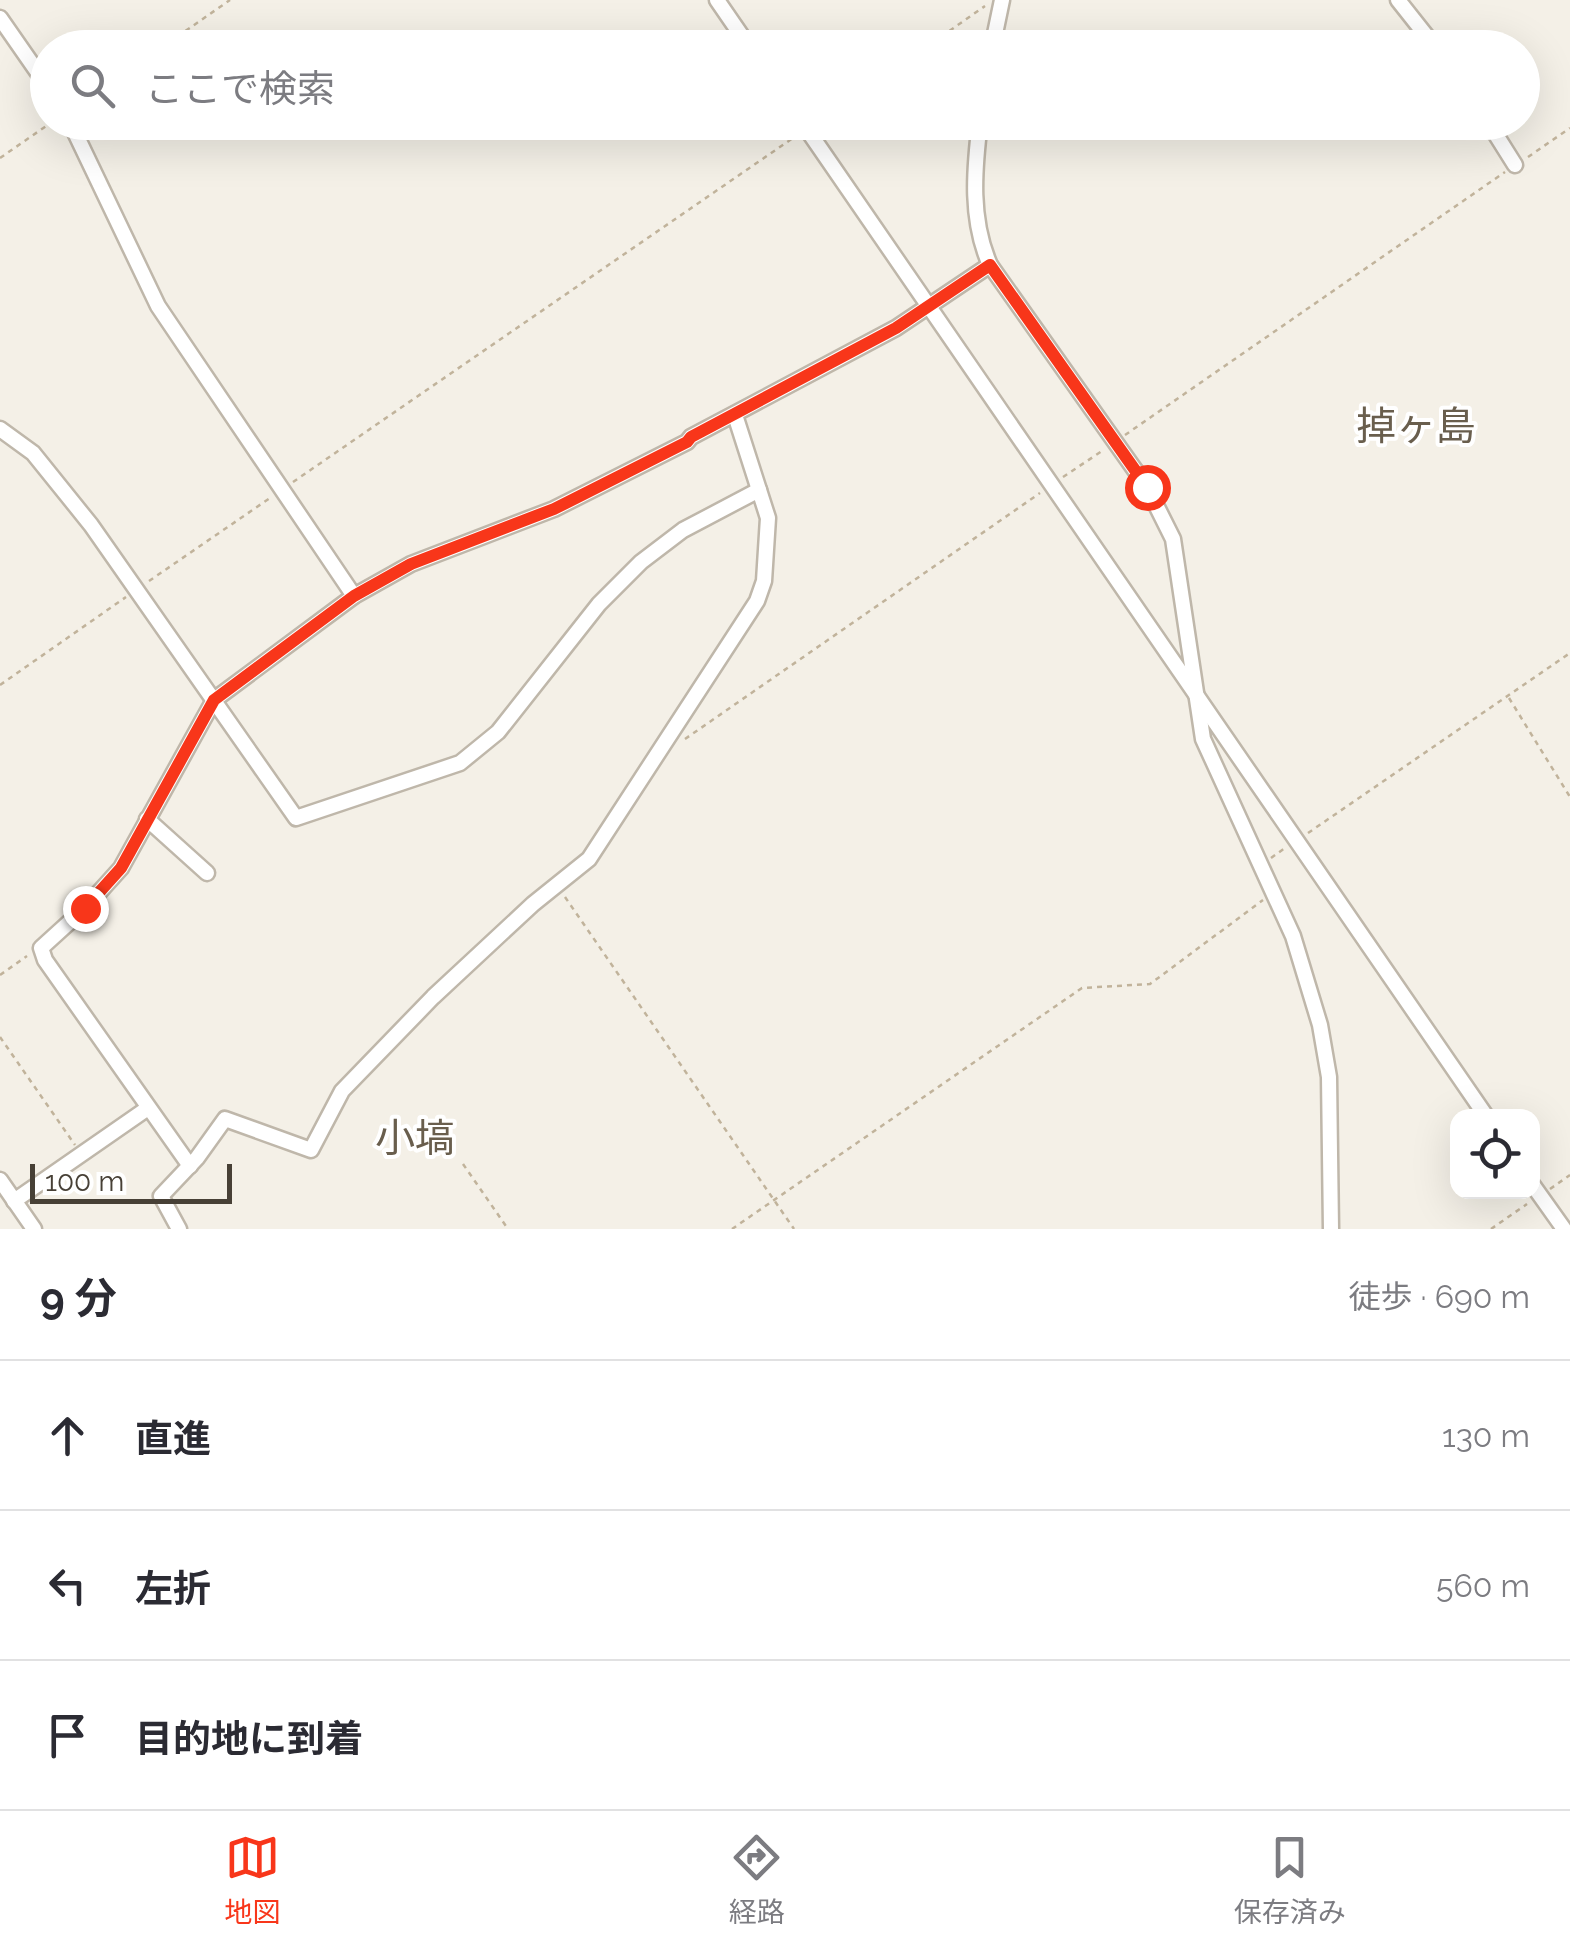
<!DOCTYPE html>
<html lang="ja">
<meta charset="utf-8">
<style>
:root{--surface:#fff;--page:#f7f7f7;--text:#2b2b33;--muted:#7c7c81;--line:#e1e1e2;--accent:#f8361a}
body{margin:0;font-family:Raleway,"Noto Sans JP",sans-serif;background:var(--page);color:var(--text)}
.controls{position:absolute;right:30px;bottom:30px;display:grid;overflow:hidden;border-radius:20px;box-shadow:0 10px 40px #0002}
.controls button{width:90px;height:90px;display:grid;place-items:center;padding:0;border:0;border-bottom:2px solid var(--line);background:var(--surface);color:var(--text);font:50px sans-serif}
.scale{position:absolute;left:30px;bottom:25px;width:202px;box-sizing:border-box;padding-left:10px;border:5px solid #474036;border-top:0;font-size:28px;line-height:35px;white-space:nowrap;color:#474036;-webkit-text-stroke:8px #fff;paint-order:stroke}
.stop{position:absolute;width:30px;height:30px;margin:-22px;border:8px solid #f8361a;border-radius:50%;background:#fff}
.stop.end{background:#f8361a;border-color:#fff;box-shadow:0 2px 10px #0008}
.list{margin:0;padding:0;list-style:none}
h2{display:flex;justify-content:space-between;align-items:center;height:130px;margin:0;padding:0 40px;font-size:42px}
h2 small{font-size:32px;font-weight:400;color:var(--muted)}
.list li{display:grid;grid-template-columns:65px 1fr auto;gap:30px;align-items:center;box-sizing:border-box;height:150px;padding:0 40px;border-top:2px solid var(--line)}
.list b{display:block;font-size:38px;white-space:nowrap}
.list em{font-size:32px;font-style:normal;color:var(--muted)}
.icon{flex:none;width:55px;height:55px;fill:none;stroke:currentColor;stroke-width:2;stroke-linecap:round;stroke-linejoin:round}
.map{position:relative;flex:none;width:1570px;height:1229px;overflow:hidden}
.search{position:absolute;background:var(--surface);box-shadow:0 10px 40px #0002;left:30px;right:30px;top:30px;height:110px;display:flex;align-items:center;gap:25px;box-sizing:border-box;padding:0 35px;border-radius:55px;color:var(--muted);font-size:38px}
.sheet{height:580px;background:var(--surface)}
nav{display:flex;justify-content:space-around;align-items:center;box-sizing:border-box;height:140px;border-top:2px solid var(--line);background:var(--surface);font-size:28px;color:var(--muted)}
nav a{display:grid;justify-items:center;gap:5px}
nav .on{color:var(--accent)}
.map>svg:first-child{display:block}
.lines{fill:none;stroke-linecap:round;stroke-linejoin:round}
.minor-casing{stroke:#bfb7aa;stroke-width:19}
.path{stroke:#c1b39b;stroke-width:2.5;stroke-dasharray:5 5;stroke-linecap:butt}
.minor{stroke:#fff;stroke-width:14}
.route{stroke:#f8361a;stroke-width:12}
.labels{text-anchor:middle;stroke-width:8;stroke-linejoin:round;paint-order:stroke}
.quarter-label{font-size:40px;fill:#695e4d;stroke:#fff}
</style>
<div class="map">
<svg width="1570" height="1229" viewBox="0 0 1570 1229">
<rect width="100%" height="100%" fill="#f4f0e7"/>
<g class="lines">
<defs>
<g id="minor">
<path d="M717,0L750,48"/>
<path d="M1398,0L1436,48"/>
<path d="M0,18L48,87"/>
<path d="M992,48L1002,0"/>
<path d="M70,122L158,306L354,596"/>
<path d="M802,122L1486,1116"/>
<path d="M980,122C974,171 970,220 990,265L1147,487L1173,539L1203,739L1293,936L1320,1025L1329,1077L1331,1229"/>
<path d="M1488,122L1515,165"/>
<path d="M0,429L33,453L91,525L296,818L460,763L498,732L599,604L641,562L683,530L759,490"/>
<path d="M147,819L207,873"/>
<path d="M190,1166L45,960L41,948L85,908L121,868L214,700L354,596L411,564L554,509L687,442L691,437L896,328L990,265"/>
<path d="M0,1180L34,1229"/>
<path d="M1532,1184L1564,1229"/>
<path d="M14,1201L148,1108"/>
<path d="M179,1229L161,1196L197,1158L225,1119L311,1150L342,1091L433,997L533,904L589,859L757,601L764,581L768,518L735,415"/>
</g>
</defs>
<!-- minor casing -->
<use href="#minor" class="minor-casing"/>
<!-- path -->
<g class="path">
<path d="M161,48L230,0"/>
<path d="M925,48L985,6"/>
<path d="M1528,157L1570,128"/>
<path d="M0,158L52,122"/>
<path d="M1125,435L1505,172"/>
<path d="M1063,477L1102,451"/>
<path d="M293,482L793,138"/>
<path d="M149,581L270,498"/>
<path d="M0,685L126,597"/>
<path d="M1509,698L1570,797"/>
<path d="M685,739L1040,493"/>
<path d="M1308,833L1570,653"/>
<path d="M1271,858L1285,848"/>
<path d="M565,897L794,1229"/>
<path d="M0,975L27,956"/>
<path d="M0,1037L75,1145"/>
<path d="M463,1164L508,1229"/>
<path d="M1550,1189L1570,1175"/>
<path d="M732,1229L1082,988L1150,984L1263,900"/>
<path d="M1491,1229L1527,1204"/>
</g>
<!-- minor -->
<use href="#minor" class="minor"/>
</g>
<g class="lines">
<!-- route -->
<path class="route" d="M85,908L121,868L214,700L354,596L411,564L554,509L687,442L691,437L896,328L990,265L1147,487"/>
</g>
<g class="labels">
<!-- quarter labels -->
<g class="quarter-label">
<text x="1416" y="440">掉ヶ島</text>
<text x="415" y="1152">小塙</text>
</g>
</g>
</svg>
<div class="controls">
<button><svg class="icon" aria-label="locate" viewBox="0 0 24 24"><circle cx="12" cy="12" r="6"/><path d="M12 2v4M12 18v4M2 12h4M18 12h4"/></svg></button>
</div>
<div class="scale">100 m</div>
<div class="stop" style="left:1147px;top:487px"></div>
<div class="stop end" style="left:85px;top:908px"></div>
<div class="search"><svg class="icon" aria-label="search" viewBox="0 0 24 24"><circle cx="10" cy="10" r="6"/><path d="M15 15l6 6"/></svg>ここで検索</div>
</div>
<section class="sheet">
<h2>9 分<small>徒歩 · 690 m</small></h2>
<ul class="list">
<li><svg class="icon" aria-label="ahead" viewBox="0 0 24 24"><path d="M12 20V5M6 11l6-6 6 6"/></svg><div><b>直進</b></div><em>130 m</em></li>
<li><svg class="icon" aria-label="left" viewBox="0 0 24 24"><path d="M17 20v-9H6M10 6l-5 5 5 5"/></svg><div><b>左折</b></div><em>560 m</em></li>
<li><svg class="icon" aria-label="arrive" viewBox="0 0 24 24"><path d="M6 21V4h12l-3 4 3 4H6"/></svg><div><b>目的地に到着</b></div></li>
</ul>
</section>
<nav>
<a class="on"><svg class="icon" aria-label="map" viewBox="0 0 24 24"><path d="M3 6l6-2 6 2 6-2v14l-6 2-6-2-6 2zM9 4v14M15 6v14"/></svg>地図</a>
<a><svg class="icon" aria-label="directions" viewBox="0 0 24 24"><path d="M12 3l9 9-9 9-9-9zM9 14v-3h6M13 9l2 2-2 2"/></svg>経路</a>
<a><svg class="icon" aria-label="saved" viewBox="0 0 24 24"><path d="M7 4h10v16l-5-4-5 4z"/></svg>保存済み</a>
</nav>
